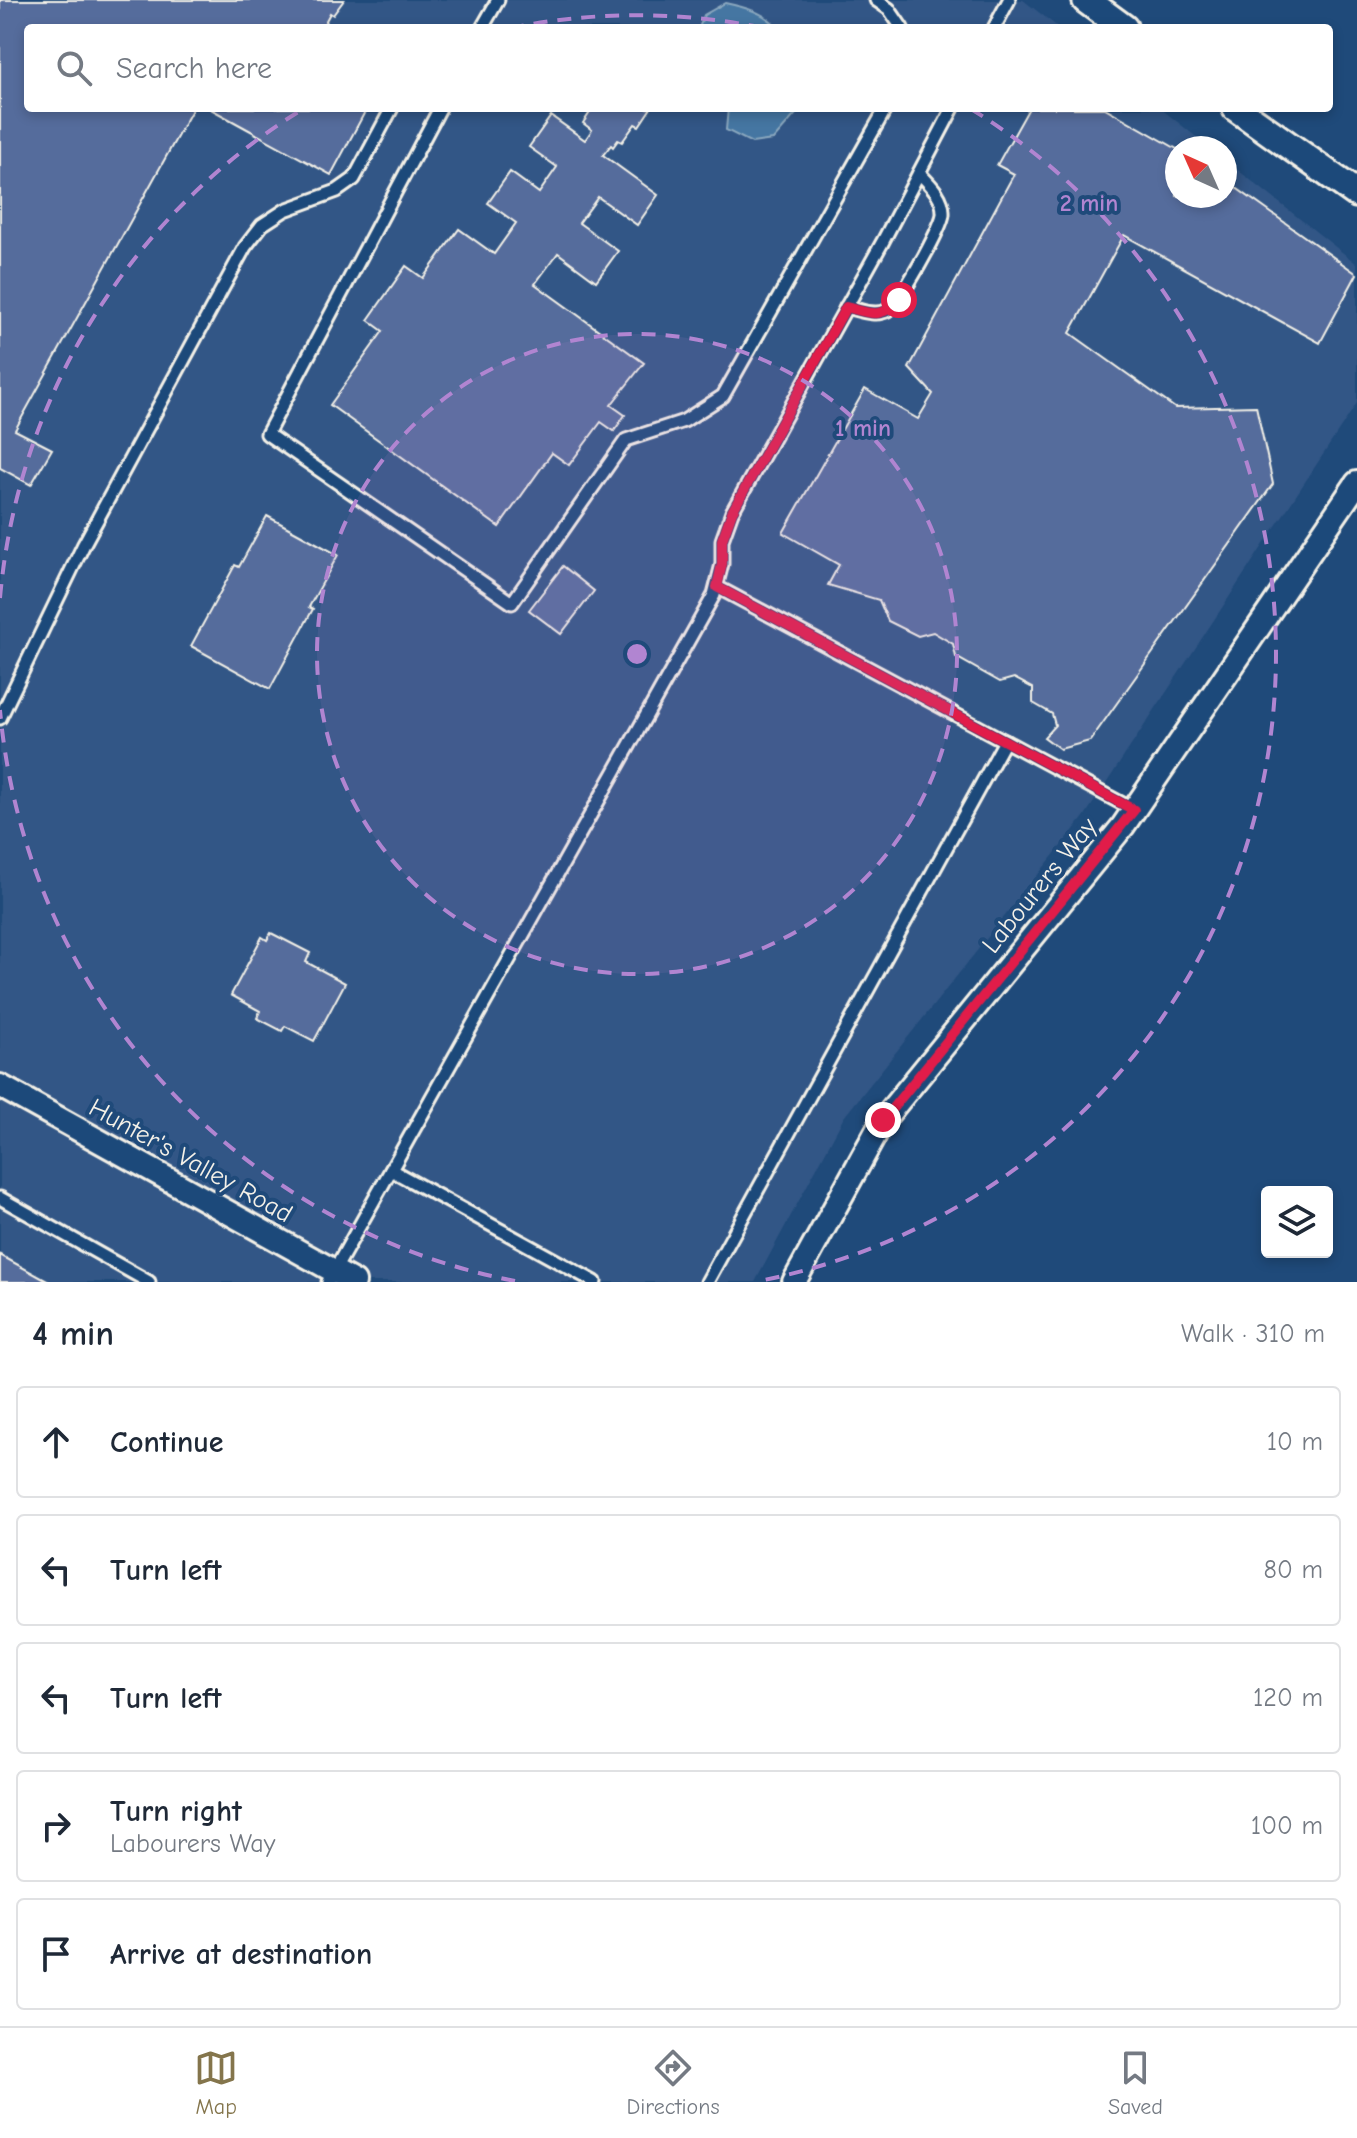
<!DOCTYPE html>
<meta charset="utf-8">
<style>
:root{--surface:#fff;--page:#f2f2f3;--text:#1f2937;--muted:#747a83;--line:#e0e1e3;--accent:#84754c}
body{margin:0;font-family:"Comic Neue",sans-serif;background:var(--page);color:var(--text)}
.controls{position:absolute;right:24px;bottom:24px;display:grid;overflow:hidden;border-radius:8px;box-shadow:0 4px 12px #0003}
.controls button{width:72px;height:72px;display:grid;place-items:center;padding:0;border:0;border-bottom:2px solid var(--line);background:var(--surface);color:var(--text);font:40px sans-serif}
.compass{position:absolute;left:1165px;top:136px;width:72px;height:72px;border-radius:50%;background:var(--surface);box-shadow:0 4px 12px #0003;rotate:315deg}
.stop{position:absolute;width:24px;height:24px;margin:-18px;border:6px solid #e11d48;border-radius:50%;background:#fff}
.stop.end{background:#e11d48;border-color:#fff;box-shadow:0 2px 8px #0008}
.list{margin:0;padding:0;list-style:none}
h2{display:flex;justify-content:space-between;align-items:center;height:104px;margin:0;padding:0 32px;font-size:34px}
h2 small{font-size:26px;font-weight:400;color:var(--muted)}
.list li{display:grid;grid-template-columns:52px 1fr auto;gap:24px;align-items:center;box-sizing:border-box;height:112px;margin:0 16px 16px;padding:0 16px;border:2px solid var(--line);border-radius:8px}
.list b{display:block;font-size:30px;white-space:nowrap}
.list p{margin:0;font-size:26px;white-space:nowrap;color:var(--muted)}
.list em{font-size:26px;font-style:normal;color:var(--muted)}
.icon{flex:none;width:44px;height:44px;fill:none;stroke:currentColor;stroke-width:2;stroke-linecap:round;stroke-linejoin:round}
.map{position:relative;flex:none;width:1357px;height:1282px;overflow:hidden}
.search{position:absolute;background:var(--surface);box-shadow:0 4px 12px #0003;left:24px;right:24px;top:24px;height:88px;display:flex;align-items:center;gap:20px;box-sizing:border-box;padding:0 28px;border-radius:8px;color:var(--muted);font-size:30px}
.sheet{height:744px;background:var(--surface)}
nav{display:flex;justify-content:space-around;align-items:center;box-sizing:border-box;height:112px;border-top:2px solid var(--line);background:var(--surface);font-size:22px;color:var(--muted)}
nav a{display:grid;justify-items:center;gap:4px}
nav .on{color:var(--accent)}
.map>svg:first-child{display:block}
.built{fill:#335786}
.water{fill:#4476a2;stroke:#8aa7be;stroke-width:2}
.building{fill:#556c9c;stroke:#f4f1e8;stroke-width:2}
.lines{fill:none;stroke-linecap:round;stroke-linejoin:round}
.service-casing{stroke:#f4f1e8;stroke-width:17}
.minor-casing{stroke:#f4f1e8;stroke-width:28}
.tertiary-casing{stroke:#f4f1e8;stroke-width:32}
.service{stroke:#1f4a7a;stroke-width:11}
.minor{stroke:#1f4a7a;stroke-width:22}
.tertiary{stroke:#1f4a7a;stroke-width:26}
.route{stroke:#e11d48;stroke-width:10}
.ring{fill:none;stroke:#b185d1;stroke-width:4;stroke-dasharray:14 10}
.labels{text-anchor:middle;stroke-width:8;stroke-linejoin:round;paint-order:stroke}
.street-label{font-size:26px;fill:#f4f1e8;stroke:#1f4a7a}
.centre{fill:#b185d1;stroke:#1f4a7a;stroke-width:4}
.ring-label{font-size:24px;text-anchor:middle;font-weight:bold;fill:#b185d1;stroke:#1f4a7a;stroke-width:8;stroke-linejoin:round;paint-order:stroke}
</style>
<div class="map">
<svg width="1357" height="1282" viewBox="0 0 1357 1282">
<rect width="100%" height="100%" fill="#1f4a7a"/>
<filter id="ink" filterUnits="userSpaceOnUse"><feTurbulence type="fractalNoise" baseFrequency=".0125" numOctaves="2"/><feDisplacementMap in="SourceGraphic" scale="16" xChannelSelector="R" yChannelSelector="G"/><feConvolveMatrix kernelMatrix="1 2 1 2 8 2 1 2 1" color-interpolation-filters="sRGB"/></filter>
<g filter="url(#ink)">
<!-- built -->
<path class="built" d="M0,0H1023L1059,28H28V108H1160L1210,148H1177V196H1225V160L1357,264V403L1084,817L844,1117L755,1282H0Z"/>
<!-- water -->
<g class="water">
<path d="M725,3C744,7 765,12 778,28H699L704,15Z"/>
<path d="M728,108H801L773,140L752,143L726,130Z"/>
</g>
<!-- building -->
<g class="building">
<path d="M0,0H344L333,15L330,13L322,28H28V108H193L15,430L52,449L31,485L0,468Z"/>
<path d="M209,108H367L331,175Z"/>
<path d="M593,108H651L639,126L635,124L622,142L618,140L613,147L611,145L603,155L658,195L637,225L598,197L579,223L618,251L596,281L558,253L535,284L644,363L611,405L625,415L614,431L601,422L569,465L552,453L499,527L330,405L383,331L368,320L406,266L423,278L459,229L494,254L516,223L488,203L510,172L539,193L557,167L529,147L551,116L585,140L592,130L583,123Z"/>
<path d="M1029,108H1105L1177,149V196H1225V180L1357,274L1320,343L1124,235L1070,333L1175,408L1256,406L1273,484L1090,741L1060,749L1044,737L1055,725L1052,714L1033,703V688L1014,678L1000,682L956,657L953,644L933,632L918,636L888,621L879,600L828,585L839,565L783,533L865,389L918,419L933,394L909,368L1014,174L997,165Z"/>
<path d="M267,516L338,555L309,607L313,609L270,689L191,646L235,565L239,567Z"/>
<path d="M563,566L594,591L561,634L529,610Z"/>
<path d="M271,933L310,953L306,962L345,983L314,1041L285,1026L282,1031L257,1018L260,1011L231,995L262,937L267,940Z"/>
<path d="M0,1255L49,1282H0Z"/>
</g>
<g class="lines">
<defs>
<g id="service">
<path d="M876,0L889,9L902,28"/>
<path d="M482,28L498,0"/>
<path d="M994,28L1009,0"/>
<path d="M440,108L267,434L512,603L626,440L684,421L723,396L886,108"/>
<path d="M846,307C859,310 876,317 888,310C899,305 942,227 943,214C944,197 930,184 919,173"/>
<path d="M717,587L1134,810"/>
<path d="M0,718L84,544L245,247L262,225L285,210L337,191L354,179L392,108"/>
<path d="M391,1170L595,1282"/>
<path d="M0,1198L149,1282"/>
<path d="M328,1282L714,595L722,564V540L732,512L882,243L953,108"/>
<path d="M707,1282L1005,741"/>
</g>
<g id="minor">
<path d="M0,1086L354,1282"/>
<path d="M794,1282L883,1120L1123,826L1357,483"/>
</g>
<g id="tertiary">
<path d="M1086,0L1124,28"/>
<path d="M1236,108L1357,194"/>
</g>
</defs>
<!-- service casing -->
<use href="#service" class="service-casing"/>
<!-- minor casing -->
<use href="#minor" class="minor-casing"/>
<!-- tertiary casing -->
<use href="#tertiary" class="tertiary-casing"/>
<!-- service -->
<use href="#service" class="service"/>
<!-- minor -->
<use href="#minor" class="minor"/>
<!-- tertiary -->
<use href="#tertiary" class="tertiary"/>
</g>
</g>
<g class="lines" filter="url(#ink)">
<!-- route -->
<path class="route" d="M883,1120L1134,810L717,587L722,564V540L732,512L846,307C870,313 881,320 899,300"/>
</g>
<!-- distance rings -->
<circle cx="637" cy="654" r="320" fill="#b185d1" fill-opacity=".12"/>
<g class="ring">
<circle cx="637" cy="654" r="320"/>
<path d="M515 1281A639 639 0 0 1 0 710M0 598A639 639 0 0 1 303 109M510 28A639 639 0 0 1 764 28M971 109A639 639 0 0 1 759 1281"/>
</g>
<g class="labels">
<!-- street labels -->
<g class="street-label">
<text transform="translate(1039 885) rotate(-51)" y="9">Labourers Way</text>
<text transform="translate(191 1160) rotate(29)" y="9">Hunter's Valley Road</text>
</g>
</g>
<circle cx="637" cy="654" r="12" class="centre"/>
<g class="ring-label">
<text x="1089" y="211">2 min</text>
<text x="863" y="436">1 min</text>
</g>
</svg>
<div class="controls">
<button><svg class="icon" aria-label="layers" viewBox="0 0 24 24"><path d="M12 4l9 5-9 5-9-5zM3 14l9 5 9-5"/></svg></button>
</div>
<svg class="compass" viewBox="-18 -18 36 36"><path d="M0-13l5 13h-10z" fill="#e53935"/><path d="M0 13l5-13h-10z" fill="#747a83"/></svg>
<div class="stop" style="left:899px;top:300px"></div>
<div class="stop end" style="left:883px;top:1120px"></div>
<div class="search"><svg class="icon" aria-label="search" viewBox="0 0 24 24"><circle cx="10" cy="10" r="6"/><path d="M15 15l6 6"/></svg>Search here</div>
</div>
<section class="sheet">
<h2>4 min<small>Walk · 310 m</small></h2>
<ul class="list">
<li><svg class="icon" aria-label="ahead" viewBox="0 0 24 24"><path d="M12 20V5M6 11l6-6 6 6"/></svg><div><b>Continue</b></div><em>10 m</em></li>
<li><svg class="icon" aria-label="left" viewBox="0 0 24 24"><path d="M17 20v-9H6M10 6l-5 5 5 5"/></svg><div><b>Turn left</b></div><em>80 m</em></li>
<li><svg class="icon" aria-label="left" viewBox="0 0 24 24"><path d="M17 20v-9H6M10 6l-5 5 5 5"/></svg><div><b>Turn left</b></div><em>120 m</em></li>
<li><svg class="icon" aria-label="right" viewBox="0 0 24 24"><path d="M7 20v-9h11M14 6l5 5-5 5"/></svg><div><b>Turn right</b><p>Labourers Way</p></div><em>100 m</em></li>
<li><svg class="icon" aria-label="arrive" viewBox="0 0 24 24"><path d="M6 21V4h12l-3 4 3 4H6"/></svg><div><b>Arrive at destination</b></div></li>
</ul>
</section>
<nav>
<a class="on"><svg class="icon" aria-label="map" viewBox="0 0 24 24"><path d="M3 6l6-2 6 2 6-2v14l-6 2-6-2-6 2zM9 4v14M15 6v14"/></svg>Map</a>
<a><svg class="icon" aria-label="directions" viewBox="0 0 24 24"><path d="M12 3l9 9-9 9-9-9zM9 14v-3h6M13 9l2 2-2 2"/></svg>Directions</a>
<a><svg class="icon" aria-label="saved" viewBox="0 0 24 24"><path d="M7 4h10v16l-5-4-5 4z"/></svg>Saved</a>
</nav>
